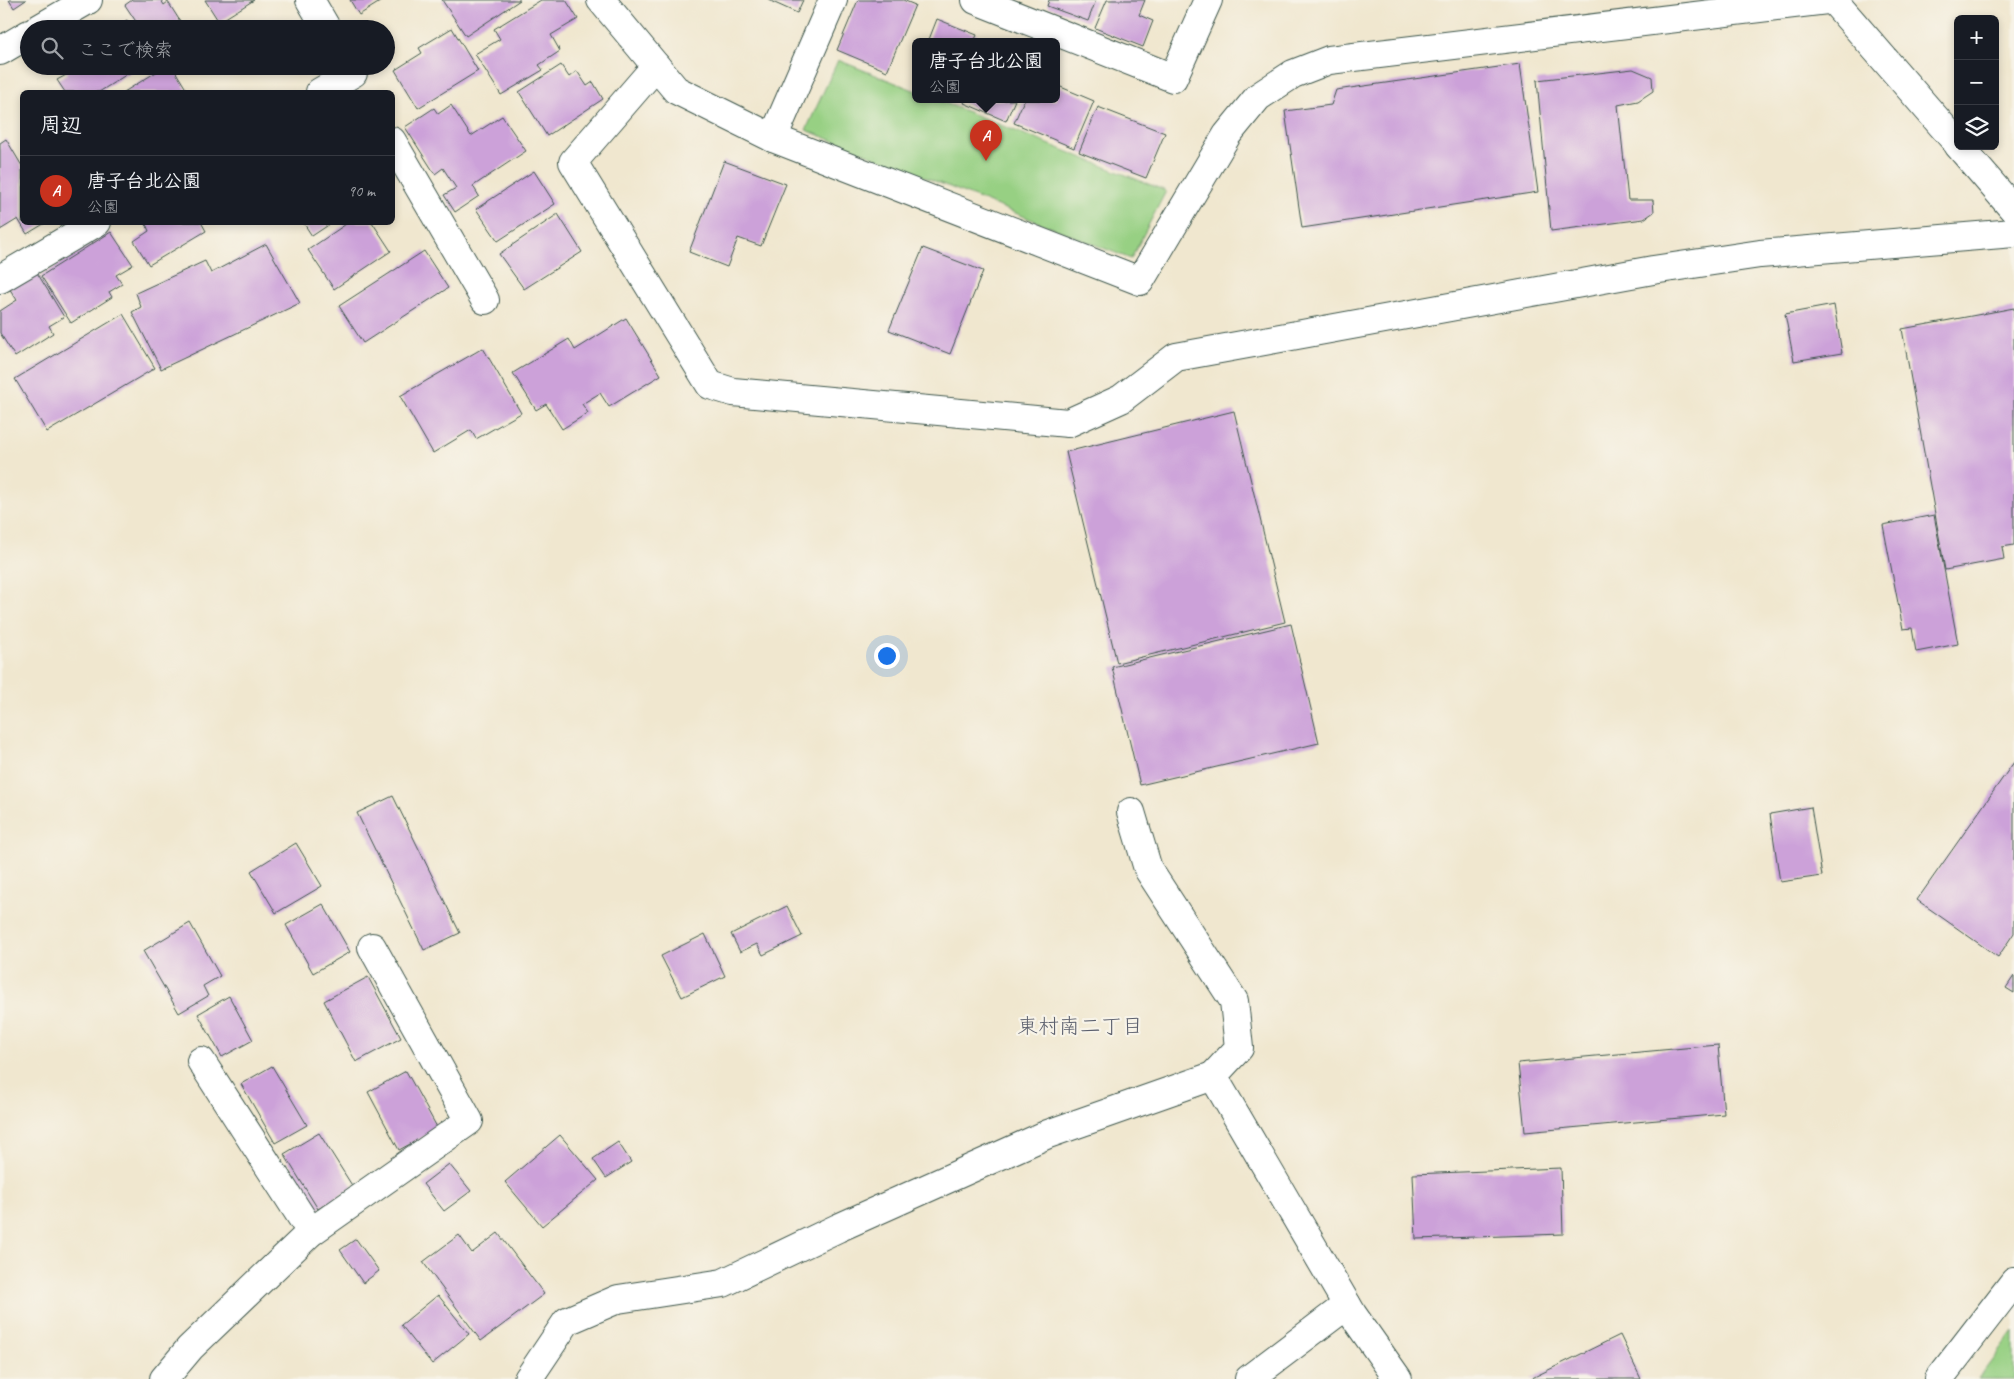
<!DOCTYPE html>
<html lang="ja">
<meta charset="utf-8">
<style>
:root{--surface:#171b24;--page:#242831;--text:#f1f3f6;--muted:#9ea1a6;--line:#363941;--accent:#c8321e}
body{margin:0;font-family:Caveat,"Klee One",sans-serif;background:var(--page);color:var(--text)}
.controls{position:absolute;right:15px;top:15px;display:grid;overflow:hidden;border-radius:8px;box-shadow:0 2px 8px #0003}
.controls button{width:45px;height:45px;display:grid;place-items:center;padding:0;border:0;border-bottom:1px solid var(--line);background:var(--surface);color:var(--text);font:25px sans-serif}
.you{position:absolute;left:886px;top:655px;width:18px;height:18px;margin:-12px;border:4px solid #fff;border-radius:50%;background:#1a73e8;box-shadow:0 0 0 8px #1a73e833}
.badge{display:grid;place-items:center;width:32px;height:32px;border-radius:50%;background:var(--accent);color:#fff;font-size:16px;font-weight:700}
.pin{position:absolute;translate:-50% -41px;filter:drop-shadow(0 1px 2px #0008)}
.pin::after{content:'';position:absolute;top:26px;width:18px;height:15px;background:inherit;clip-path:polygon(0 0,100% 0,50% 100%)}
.popup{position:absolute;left:912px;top:38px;width:148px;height:65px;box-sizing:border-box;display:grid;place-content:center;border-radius:8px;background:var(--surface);filter:drop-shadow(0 1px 4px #0005);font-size:16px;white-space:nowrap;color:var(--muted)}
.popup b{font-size:19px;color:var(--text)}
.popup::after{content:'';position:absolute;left:50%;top:100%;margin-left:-10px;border:10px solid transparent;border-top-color:var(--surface)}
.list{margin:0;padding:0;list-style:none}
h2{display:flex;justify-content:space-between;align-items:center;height:65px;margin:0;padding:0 20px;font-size:21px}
h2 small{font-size:16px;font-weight:400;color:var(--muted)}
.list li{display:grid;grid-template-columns:32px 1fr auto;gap:15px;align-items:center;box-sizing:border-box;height:70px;padding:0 20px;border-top:1px solid var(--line)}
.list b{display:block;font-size:19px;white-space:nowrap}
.list p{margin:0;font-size:16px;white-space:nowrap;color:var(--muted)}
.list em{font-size:16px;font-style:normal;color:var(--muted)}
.icon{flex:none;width:28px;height:28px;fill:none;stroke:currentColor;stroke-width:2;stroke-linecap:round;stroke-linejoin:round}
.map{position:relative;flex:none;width:2014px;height:1379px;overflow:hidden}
.search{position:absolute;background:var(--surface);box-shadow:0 2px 8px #0003;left:20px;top:20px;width:375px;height:55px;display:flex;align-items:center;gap:12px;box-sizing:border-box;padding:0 18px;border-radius:28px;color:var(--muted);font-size:19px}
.panel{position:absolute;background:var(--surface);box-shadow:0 2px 8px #0003;left:20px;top:90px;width:375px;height:135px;border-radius:8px}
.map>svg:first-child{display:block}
.green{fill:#97d083;stroke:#5b865c}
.building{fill:#cca1d9}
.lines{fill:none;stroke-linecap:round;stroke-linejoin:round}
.street-casing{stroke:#3e564b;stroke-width:30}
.secondary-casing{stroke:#3e564b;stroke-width:30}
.street{stroke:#fff;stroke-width:28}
.secondary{stroke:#fff;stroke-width:28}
.labels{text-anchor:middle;stroke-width:4.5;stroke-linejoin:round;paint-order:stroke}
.neighbourhood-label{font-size:21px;fill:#5c606e;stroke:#f7f3e8}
</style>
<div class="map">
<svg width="2014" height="1379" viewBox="0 0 2014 1379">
<rect width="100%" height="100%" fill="#f7f3e8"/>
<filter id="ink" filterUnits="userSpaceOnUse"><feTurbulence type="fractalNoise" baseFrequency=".02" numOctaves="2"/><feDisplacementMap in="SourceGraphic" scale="10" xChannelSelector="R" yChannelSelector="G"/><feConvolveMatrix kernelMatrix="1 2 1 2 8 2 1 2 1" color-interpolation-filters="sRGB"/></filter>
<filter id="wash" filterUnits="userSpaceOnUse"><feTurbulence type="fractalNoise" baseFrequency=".0096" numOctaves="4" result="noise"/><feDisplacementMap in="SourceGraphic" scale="20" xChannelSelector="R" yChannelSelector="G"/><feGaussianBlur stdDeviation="1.12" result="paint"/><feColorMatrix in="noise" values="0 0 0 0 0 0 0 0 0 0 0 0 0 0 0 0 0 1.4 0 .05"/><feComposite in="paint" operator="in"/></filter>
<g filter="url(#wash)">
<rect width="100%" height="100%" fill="#f0e7cf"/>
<!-- green -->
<g class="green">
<path d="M838,60L916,91V100H938L1166,191L1131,259L806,130Z"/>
<path d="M2014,1331V1379H1978Z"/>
</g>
<g id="blocks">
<!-- building -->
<g class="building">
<path d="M9,0H26L14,8Z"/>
<path d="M132,0H161L164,5L168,2L185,29H141L125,5Z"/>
<path d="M205,0H254L219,22Z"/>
<path d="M350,0H383L359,15Z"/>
<path d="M442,0H520L466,36Z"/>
<path d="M541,0H566L578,19L551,35L560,51L539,65L543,70L501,95L475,54L500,39L494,29Z"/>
<path d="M768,0H803L797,13Z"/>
<path d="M858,0H903L915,5L887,71L837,50Z"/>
<path d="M1049,0H1096L1088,21L1047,6Z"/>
<path d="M1107,0H1145L1139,15L1153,21L1143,47L1095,28Z"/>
<path d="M937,19L977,35L974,42H928Z"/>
<path d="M127,20L132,29H114Z"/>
<path d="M452,28L478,71L418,108L395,70L422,53L419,48Z"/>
<path d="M1520,64L1538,192L1302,228L1285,111L1331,105L1336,90Z"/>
<path d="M561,65L569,77L577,71L587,86L593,82L603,99L547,136L519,92Z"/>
<path d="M64,66H140L99,92H65L57,80L68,74Z"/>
<path d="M166,66H172L188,92H124Z"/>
<path d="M1633,69L1652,77L1653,91L1638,101L1618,105L1628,200H1653L1654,212L1644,219L1551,231L1537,80Z"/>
<path d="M1056,85L1094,101L1074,148L1014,123L1024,100H1056Z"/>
<path d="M965,100H1015L1006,121L964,103Z"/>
<path d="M451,105L471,136L502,116L526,151L473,186L479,196L455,212L444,195L456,188L443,168L435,174L405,127L434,108L438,114Z"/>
<path d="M1098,107L1165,133L1146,178L1079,152Z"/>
<path d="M6,139L22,166V222H47L27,234L18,219L0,230V143Z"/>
<path d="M724,161L786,184L761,246L738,238L727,267L689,252Z"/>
<path d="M534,171L555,204L498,241L476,209Z"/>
<path d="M558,214L582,252L524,289L499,254Z"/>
<path d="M145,222H201L206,231L149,265L134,241L149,231Z"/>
<path d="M303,222H333L312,236Z"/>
<path d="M349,222H372L391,251L334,289L308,250Z"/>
<path d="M111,232L133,265L116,275L122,284L109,292L112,297L71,323L41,276Z"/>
<path d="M266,244L300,303L161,369L132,312L141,307L136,293L205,261L211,273Z"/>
<path d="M923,248L983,271L950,354L889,330Z"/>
<path d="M424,251L448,288L363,343L339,306Z"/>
<path d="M36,271L64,317L49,326L53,333L15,357L0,333V311L17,300L9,288Z"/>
<path d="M1834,305L1842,353L1794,361L1785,314Z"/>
<path d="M2014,308V545L2002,547L2004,559L1945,570L1902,329Z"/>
<path d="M123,314L155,368L47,432L15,379Z"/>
<path d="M626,318L661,375L609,407L600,393L582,404L588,413L562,429L546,404L536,410L513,373L569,339L575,350Z"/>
<path d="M483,348L521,413L476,439L471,430L433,453L400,396Z"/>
<path d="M1234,411L1285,622L1117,663L1066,452Z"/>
<path d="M1934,515L1958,644L1916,652L1912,628L1903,629L1883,525Z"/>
<path d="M1291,624L1319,743L1140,785L1112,667Z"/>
<path d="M2014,762V933L1998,957L1917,900Z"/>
<path d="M393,796L460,933L424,950L357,813Z"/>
<path d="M1811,807L1822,876L1780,882L1770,814Z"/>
<path d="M296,843L322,886L276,913L251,871Z"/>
<path d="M323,904L350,952L313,973L286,925Z"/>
<path d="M787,906L802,936L763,955L757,944L740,952L731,934Z"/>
<path d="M190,923L220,976L203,986L208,996L179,1013L143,951Z"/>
<path d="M705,934L725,976L682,997L661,956Z"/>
<path d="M2014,976V993L2006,988Z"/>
<path d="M368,977L401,1038L356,1062L324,1001Z"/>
<path d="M229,996L253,1040L222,1057L198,1014Z"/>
<path d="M1718,1045L1724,1114L1525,1132L1518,1063Z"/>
<path d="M272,1066L307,1125L275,1143L241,1084Z"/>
<path d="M406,1071L438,1129L399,1150L368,1092Z"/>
<path d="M319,1133L353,1187L318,1209L284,1154Z"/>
<path d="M560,1135L598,1180L542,1226L505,1182Z"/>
<path d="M618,1142L631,1162L606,1178L593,1159Z"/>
<path d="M449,1164L471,1191L444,1211L423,1184Z"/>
<path d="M1561,1168L1563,1234L1416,1239L1413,1174Z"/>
<path d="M498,1233L544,1294L481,1341L423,1262L459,1235L472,1253Z"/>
<path d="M356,1239L379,1271L363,1283L340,1250Z"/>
<path d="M438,1295L469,1334L432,1364L401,1325Z"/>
<path d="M1620,1335L1641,1379H1530Z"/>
</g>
</g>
</g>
<g filter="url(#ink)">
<use href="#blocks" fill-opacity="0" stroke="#3e564b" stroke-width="1"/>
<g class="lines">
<defs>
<g id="street">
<path d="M310,0L327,29"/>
<path d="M601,0L676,90L773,138L1140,281L1227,135L1258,97L1293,74L1329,60L1827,0"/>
<path d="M976,0L1173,78L1208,0"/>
<path d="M38,29L88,0"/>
<path d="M0,51L29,34"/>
<path d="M656,66L573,162L710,385L733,392L1068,423L1121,399L1176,357L1653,270L1760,254L2014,233"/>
<path d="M320,92L353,73"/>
<path d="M773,138L833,0"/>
<path d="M392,141L485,300"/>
<path d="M0,279L97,222"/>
<path d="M1131,812L1148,869L1234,1001L1239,1048L1213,1076"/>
<path d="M201,1061L311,1232"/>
<path d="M164,1379L190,1348L311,1232L469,1121L372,947"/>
<path d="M528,1379L567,1321L618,1299L723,1283L838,1228L1048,1134L1213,1076L1353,1315L1398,1379"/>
<path d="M1249,1379L1347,1305"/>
<path d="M1939,1379L2014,1282"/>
</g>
<g id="secondary">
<path d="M1833,0L1958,144"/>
<path d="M1959,146L2014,210"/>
</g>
</defs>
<!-- street casing -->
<use href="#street" class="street-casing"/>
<!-- secondary casing -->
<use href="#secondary" class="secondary-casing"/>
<!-- street -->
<use href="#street" class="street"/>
<!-- secondary -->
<use href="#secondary" class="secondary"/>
</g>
</g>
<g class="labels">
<!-- neighbourhood labels -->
<g class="neighbourhood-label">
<text x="1080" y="1033">東村南二丁目</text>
</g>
</g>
</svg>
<div class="controls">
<button>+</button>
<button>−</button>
<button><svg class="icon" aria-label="layers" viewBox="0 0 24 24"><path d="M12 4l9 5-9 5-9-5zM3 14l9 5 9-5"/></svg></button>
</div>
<div class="you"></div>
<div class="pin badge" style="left:986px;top:161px">A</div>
<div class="popup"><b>唐子台北公園</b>公園</div>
<div class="search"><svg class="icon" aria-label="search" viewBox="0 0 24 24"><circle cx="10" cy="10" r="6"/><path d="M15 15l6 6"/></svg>ここで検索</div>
<section class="panel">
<h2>周辺<small></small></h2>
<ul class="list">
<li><span class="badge">A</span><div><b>唐子台北公園</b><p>公園</p></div><em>90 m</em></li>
</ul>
</section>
</div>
